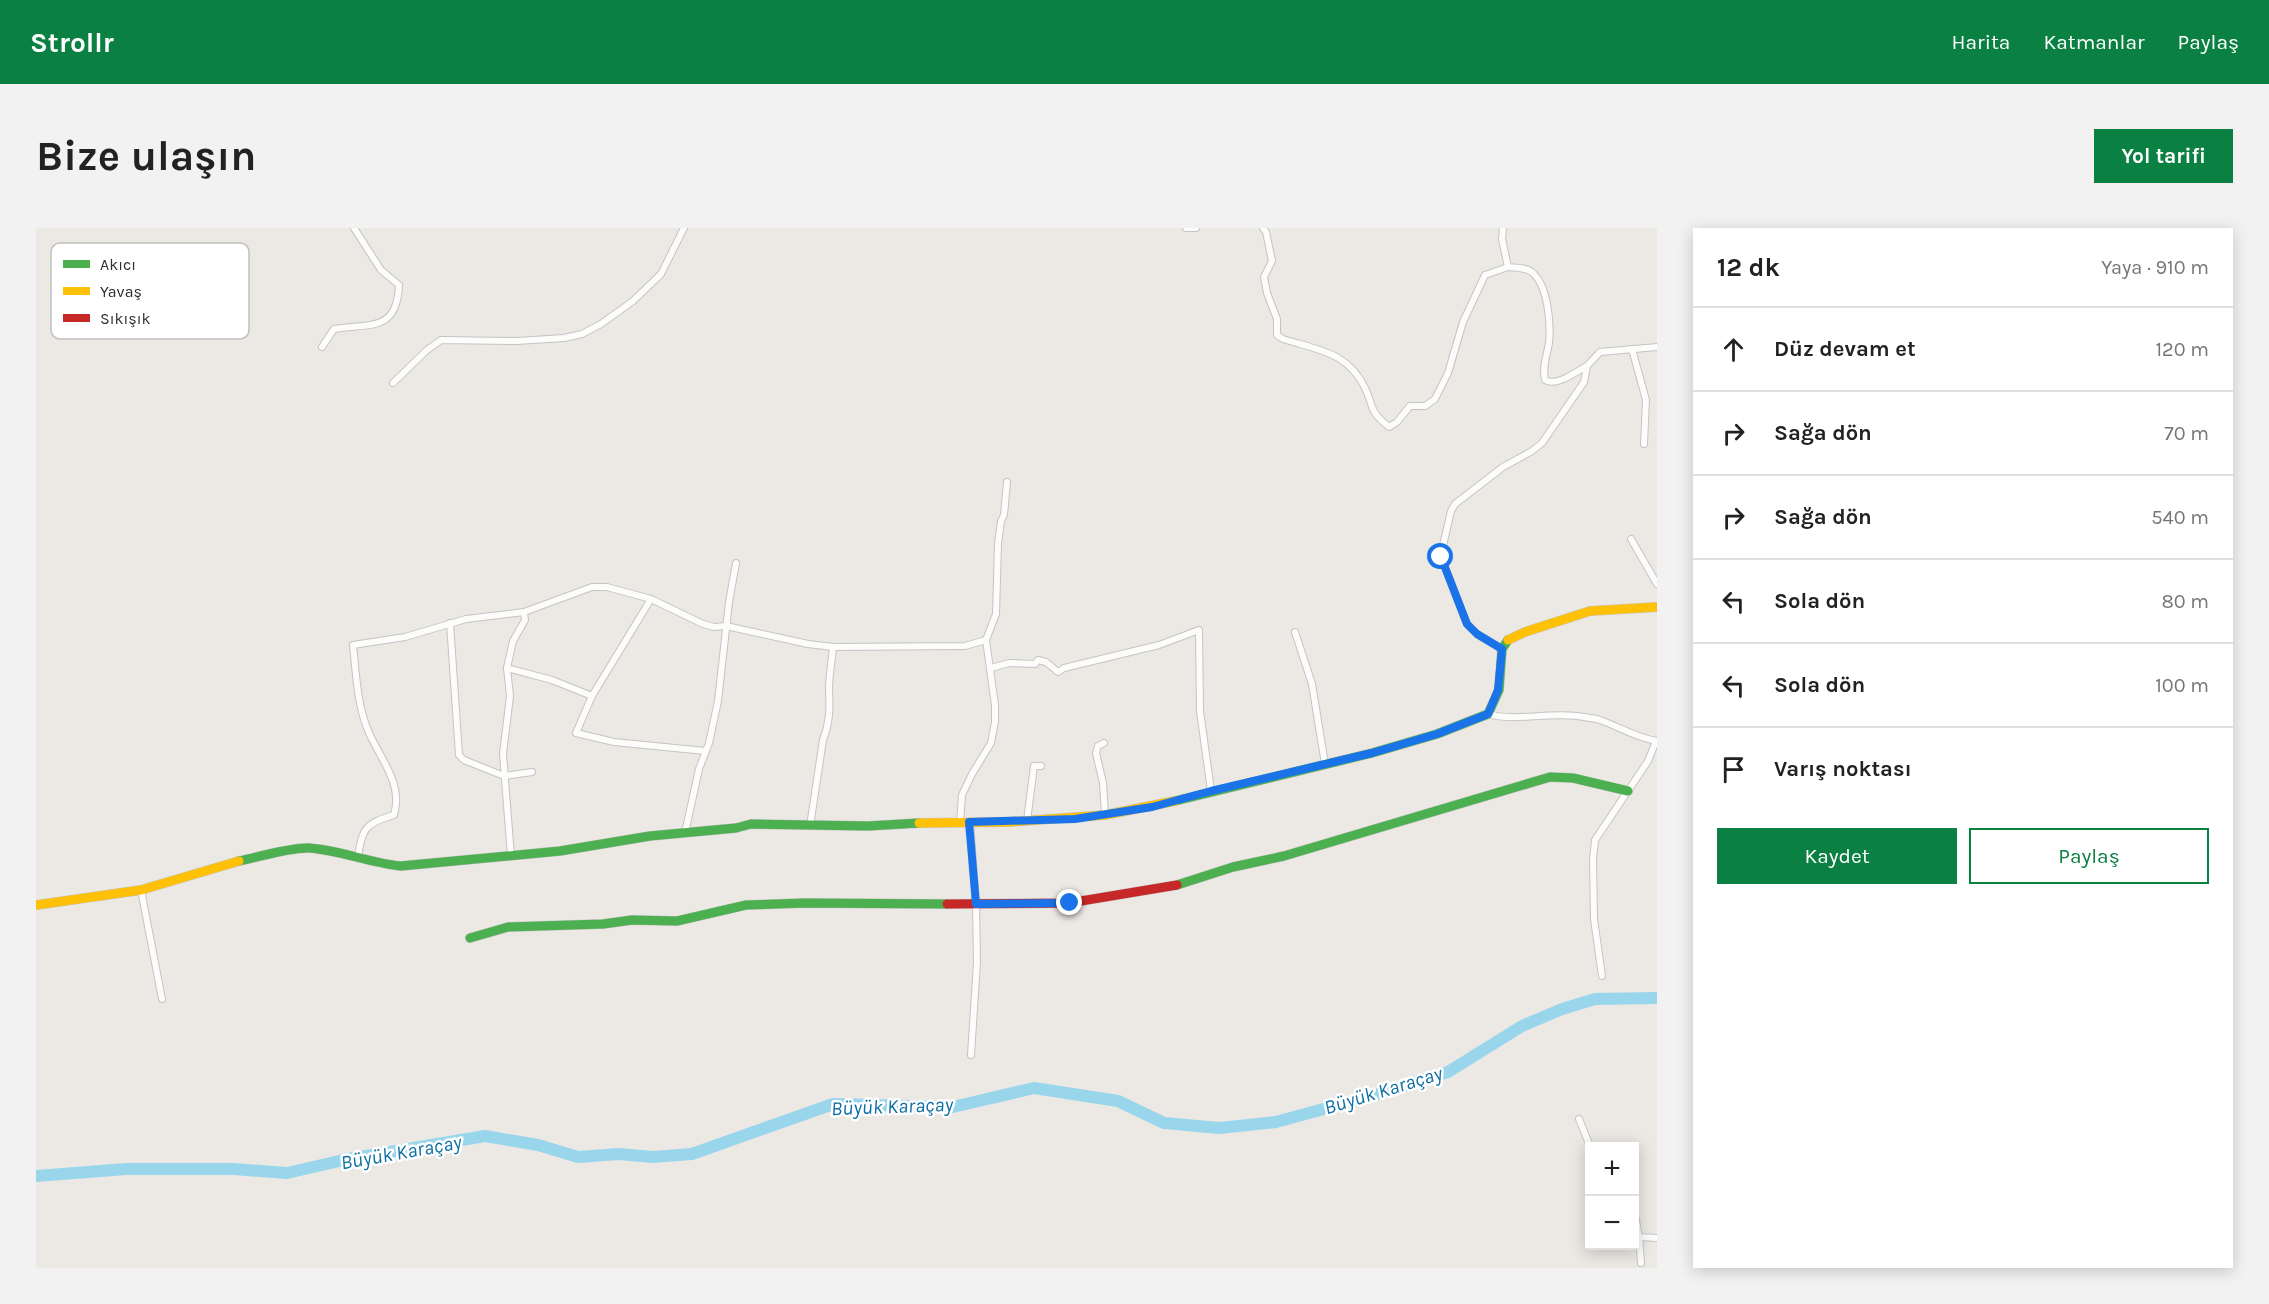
<!DOCTYPE html>
<html lang="tr">
<meta charset="utf-8">
<style>
:root{--surface:#fff;--page:#f2f2f2;--text:#222;--muted:#767676;--line:#e0e0e0;--accent:#0b8043}
body{margin:0;font-family:Karla,sans-serif;background:var(--page);color:var(--text)}
.controls{position:absolute;right:18px;bottom:18px;display:grid;overflow:hidden;border-radius:0px;box-shadow:0 3px 15px #0003}
.controls button{width:54px;height:54px;display:grid;place-items:center;padding:0;border:0;border-bottom:2px solid var(--line);background:var(--surface);color:var(--text);font:30px sans-serif}
.stop{position:absolute;width:18px;height:18px;margin:-14px;border:4px solid #1a73e8;border-radius:50%;background:#fff}
.stop.end{background:#1a73e8;border-color:#fff;box-shadow:0 2px 6px #0008}
.list{margin:0;padding:0;list-style:none}
h2{display:flex;justify-content:space-between;align-items:center;height:78px;margin:0;padding:0 24px;font-size:26px}
h2 small{font-size:20px;font-weight:400;color:var(--muted)}
.list li{display:grid;grid-template-columns:39px 1fr auto;gap:18px;align-items:center;box-sizing:border-box;height:84px;padding:0 24px;border-top:2px solid var(--line)}
.list b{display:block;font-size:22px;white-space:nowrap}
.list em{font-size:20px;font-style:normal;color:var(--muted)}
.actions{display:flex;gap:12px;padding:18px 24px}
.actions a{flex:1;padding:14px 0;border:2px solid var(--accent);border-radius:0px;text-align:center;font-size:21px;color:var(--accent)}
.actions .main{background:var(--accent);color:#fff}
.icon{flex:none;width:33px;height:33px;fill:none;stroke:currentColor;stroke-width:2;stroke-linecap:round;stroke-linejoin:round}
.map{position:relative;flex:none;width:1621px;height:1040px;overflow:hidden;border-radius:0px}
header{display:flex;align-items:center;gap:36px;box-sizing:border-box;height:84px;padding:0 30px;background:var(--accent);color:#fff}
header strong{font-size:28px}
nav{display:flex;gap:33px;margin-inline-start:auto;font-size:21px}
.intro{display:flex;align-items:center;justify-content:space-between;box-sizing:border-box;height:144px;padding:0 36px}
h1{margin:0;font-size:42px}
.button{padding:15px 27px;border-radius:0px;background:var(--accent);color:#fff;font-size:21px;font-weight:700}
main{display:flex;gap:36px;padding:0 36px}
aside{flex:1;background:var(--surface);border-radius:0px;box-shadow:0 3px 15px #0003}
.map>svg:first-child{display:block}
.lines{fill:none;stroke-linecap:round;stroke-linejoin:round}
.river{stroke:#99d6ec;stroke-width:12}
.street-casing{stroke:#c5c4c5;stroke-width:8}
.fast-casing{stroke:#c5c4c5;stroke-width:10}
.slow-casing{stroke:#c5c4c5;stroke-width:10}
.jam-casing{stroke:#c5c4c5;stroke-width:10}
.street{stroke:#fcfcfb;stroke-width:6}
.fast{stroke:#4caf50;stroke-width:9}
.slow{stroke:#ffc107;stroke-width:9}
.jam{stroke:#c62828;stroke-width:9}
.route{stroke:#1a73e8;stroke-width:8}
.labels{text-anchor:middle;stroke-width:5;stroke-linejoin:round;paint-order:stroke}
.water-label{font-size:20px;font-style:italic;fill:#0d6fa3;stroke:#fff}
.key{fill:#fff;stroke:#c0c0c0;stroke-width:1.5}
.key-label{font-size:16px;fill:#2e2e2e}
</style>
<header>
<strong>Strollr</strong>
<nav><a>Harita</a><a>Katmanlar</a><a>Paylaş</a></nav>
</header>
<div class="intro"><h1>Bize ulaşın</h1><a class="button">Yol tarifi</a></div>
<main>
<div class="map">
<svg width="1621" height="1040" viewBox="0 0 1621 1040">
<rect width="100%" height="100%" fill="#ece8e4"/>
<g class="lines">
<!-- river -->
<path class="river" d="M0,948L90,941H197L251,945L312,931L449,908L502,917L542,929L583,926L617,929L656,926L797,876L917,879L998,860L1082,873L1128,895L1183,900L1240,894L1339,867L1412,844L1486,798L1526,781L1559,771L1621,770"/>
<defs>
<g id="street">
<path d="M1150,0H1160"/>
<path d="M1227,0L1230,4L1236,33L1228,49L1231,65L1241,91V107L1247,111C1282,122 1312,124 1329,160C1339,181 1332,182 1353,199L1361,194L1374,178H1389L1399,171L1412,145L1427,94L1449,47L1472,39"/>
<path d="M1467,0L1466,11L1472,39C1480,40 1492,39 1498,46C1512,60 1515,96 1513,115C1511,127 1506,139 1509,152C1521,159 1539,144 1551,138"/>
<path d="M286,119L298,101C333,95 361,105 363,57L345,42L318,0"/>
<path d="M1596,121L1610,172L1608,216"/>
<path d="M357,155L391,122L405,112L481,113L528,110L546,106L565,96L597,73L625,46L648,0"/>
<path d="M1595,311L1621,356"/>
<path d="M615,371L556,468L540,505L578,514L669,523"/>
<path d="M414,395L423,527L428,532L468,548L496,544"/>
<path d="M1259,404L1276,456L1289,536"/>
<path d="M1466,421L1441,406L1431,396L1406,332L1405,326L1415,283L1419,276L1467,239L1496,223L1506,215L1548,154L1551,138L1564,124L1621,119"/>
<path d="M471,440L516,452L556,468"/>
<path d="M955,440L973,435L999,436L1002,432L1010,434L1022,444L1028,440L1123,417L1163,402L1164,483L1175,563"/>
<path d="M1452,486C1480,494 1511,484 1541,488C1548,489 1557,490 1564,492C1584,499 1600,510 1621,513"/>
<path d="M1068,515L1062,518L1060,525L1067,555L1069,587"/>
<path d="M991,593L998,538H1005"/>
<path d="M934,594L940,676L941,734L935,827"/>
<path d="M924,595L926,567L936,546L955,515L959,494V477L950,412L960,386L962,316L965,293L968,287L971,254"/>
<path d="M774,598L787,512C794,494 794,480 793,461C793,447 796,433 797,419"/>
<path d="M649,605L663,541L673,515L682,473L693,374L700,335"/>
<path d="M475,628L467,526L474,468L471,440L477,413L489,392L488,384"/>
<path d="M322,629C326,600 330,595 358,587C368,554 342,529 331,500C321,474 320,445 317,417L369,409L430,391L488,384L556,359H571L615,371L667,396L678,399L690,398L772,416L797,419L929,418L950,412"/>
<path d="M105,662L126,771"/>
<path d="M1566,748L1558,691L1557,631L1559,612L1612,533L1620,513"/>
<path d="M1543,891L1554,918"/>
<path d="M1598,982L1603,1009L1621,1010"/>
<path d="M1603,1009L1605,1035"/>
</g>
<g id="fast">
<path d="M1139,573L1336,525L1401,506L1452,486L1463,462L1466,421L1472,412"/>
<path d="M203,633C223,629 255,619 273,620C304,622 333,635 365,638L524,623L614,608L700,600L715,596L832,598L883,595"/>
<path d="M1141,657L1197,639L1248,628L1514,549L1537,550L1592,563"/>
<path d="M434,710L472,699L567,696L596,692L641,693L710,677L769,675L911,676"/>
</g>
<g id="slow">
<path d="M1472,412L1489,404L1554,383L1621,379"/>
<path d="M883,595L973,594L1069,587L1139,573"/>
<path d="M0,677L105,662L203,633"/>
</g>
<path id="jam" d="M911,676L1033,675L1141,657"/>
</defs>
<!-- street casing -->
<use href="#street" class="street-casing"/>
<!-- fast casing -->
<use href="#fast" class="fast-casing"/>
<!-- slow casing -->
<use href="#slow" class="slow-casing"/>
<!-- jam casing -->
<use href="#jam" class="jam-casing"/>
<!-- street -->
<use href="#street" class="street"/>
<!-- fast -->
<use href="#fast" class="fast"/>
<!-- slow -->
<use href="#slow" class="slow"/>
<!-- jam -->
<use href="#jam" class="jam"/>
</g>
<g class="lines">
<!-- route -->
<path class="route" d="M1034,675L940,676L933,594L1039,591L1116,579L1175,563L1336,525L1401,506L1452,486L1462,462L1466,421L1441,406L1431,396L1405,329"/>
</g>
<g class="labels">
<!-- water labels -->
<g class="water-label">
<text transform="translate(1347 862) rotate(-17)" y="7">Büyük Karaçay</text>
<text transform="translate(856 878) rotate(-2)" y="7">Büyük Karaçay</text>
<text transform="translate(365 924) rotate(-10)" y="7">Büyük Karaçay</text>
</g>
</g>
<!-- legend -->
<rect x="15" y="15" width="198" height="96" rx="9" class="key"/>
<rect x="27" y="32" width="27" height="8" fill="#4caf50"/>
<rect x="27" y="59" width="27" height="8" fill="#ffc107"/>
<rect x="27" y="86" width="27" height="8" fill="#c62828"/>
<g class="key-label">
<text x="64" y="42">Akıcı</text>
<text x="64" y="69">Yavaş</text>
<text x="64" y="96">Sıkışık</text>
</g>
</svg>
<div class="controls">
<button>+</button>
<button>−</button>
</div>
<div class="stop" style="left:1405px;top:329px"></div>
<div class="stop end" style="left:1034px;top:675px"></div>
</div>
<aside>
<h2>12 dk<small>Yaya · 910 m</small></h2>
<ul class="list">
<li><svg class="icon" aria-label="ahead" viewBox="0 0 24 24"><path d="M12 20V5M6 11l6-6 6 6"/></svg><div><b>Düz devam et</b></div><em>120 m</em></li>
<li><svg class="icon" aria-label="right" viewBox="0 0 24 24"><path d="M7 20v-9h11M14 6l5 5-5 5"/></svg><div><b>Sağa dön</b></div><em>70 m</em></li>
<li><svg class="icon" aria-label="right" viewBox="0 0 24 24"><path d="M7 20v-9h11M14 6l5 5-5 5"/></svg><div><b>Sağa dön</b></div><em>540 m</em></li>
<li><svg class="icon" aria-label="left" viewBox="0 0 24 24"><path d="M17 20v-9H6M10 6l-5 5 5 5"/></svg><div><b>Sola dön</b></div><em>80 m</em></li>
<li><svg class="icon" aria-label="left" viewBox="0 0 24 24"><path d="M17 20v-9H6M10 6l-5 5 5 5"/></svg><div><b>Sola dön</b></div><em>100 m</em></li>
<li><svg class="icon" aria-label="arrive" viewBox="0 0 24 24"><path d="M6 21V4h12l-3 4 3 4H6"/></svg><div><b>Varış noktası</b></div></li>
</ul>
<div class="actions"><a class="main">Kaydet</a><a>Paylaş</a></div>
</aside>
</main>
